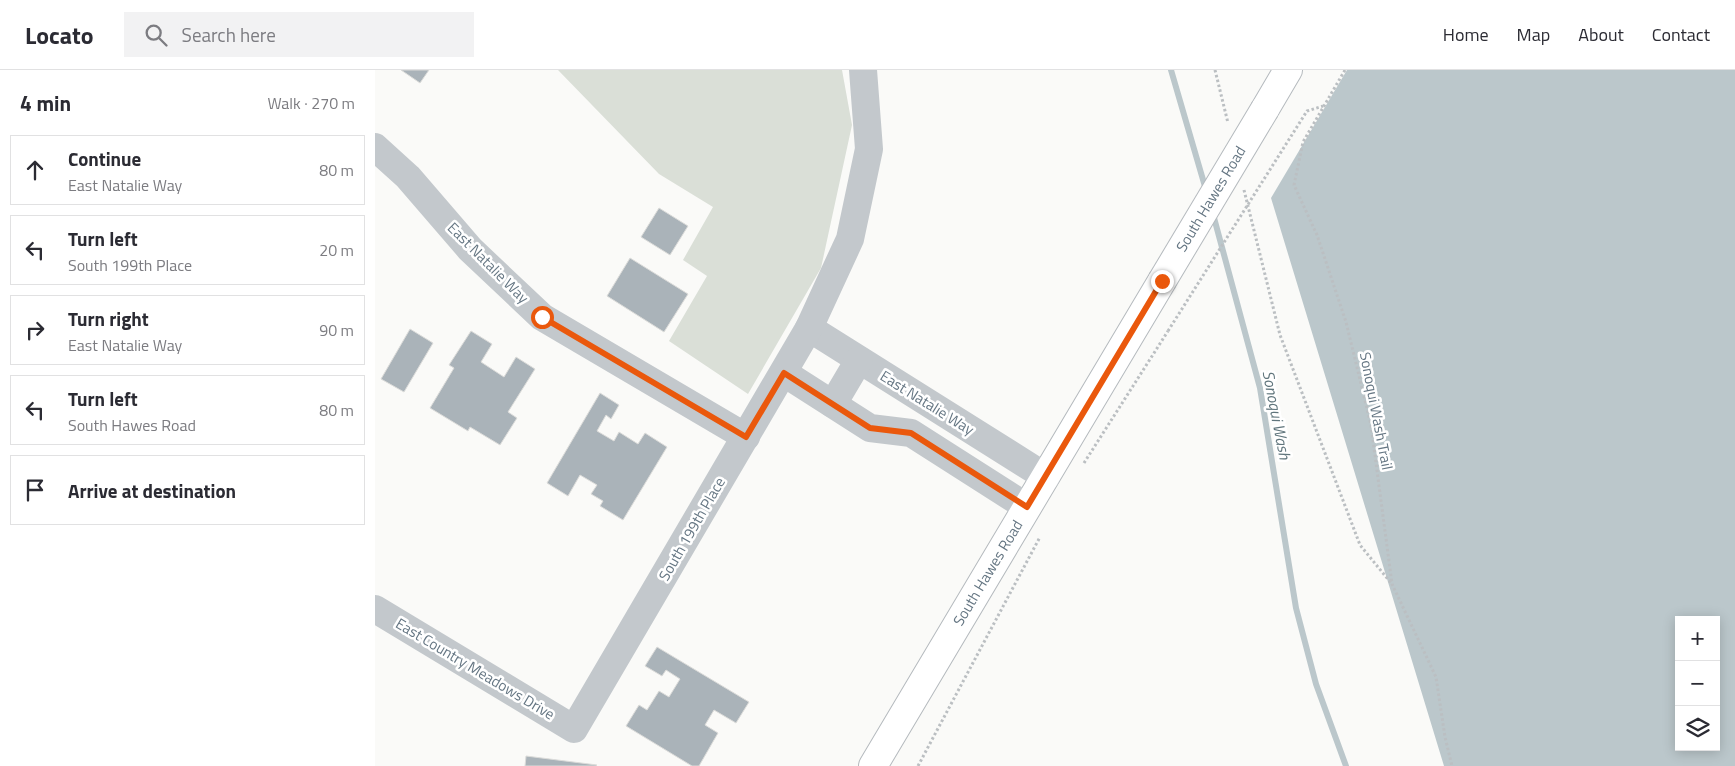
<!DOCTYPE html>
<meta charset="utf-8">
<style>
:root{--surface:#fff;--page:#f2f2f3;--text:#2b2b33;--muted:#7c7c81;--line:#e1e1e2}
body{margin:0;font-family:"Titillium Web",sans-serif;background:var(--page);color:var(--text)}
.controls{position:absolute;right:15px;bottom:15px;display:grid;overflow:hidden;border-radius:0px;box-shadow:0 2px 12px #0003}
.controls button{width:45px;height:45px;display:grid;place-items:center;padding:0;border:0;border-bottom:1px solid var(--line);background:var(--surface);color:var(--text);font:25px sans-serif}
.stop{position:absolute;width:15px;height:15px;margin:-11px;border:4px solid #ea580c;border-radius:50%;background:#fff}
.stop.end{background:#ea580c;border-color:#fff;box-shadow:0 1px 5px #0008}
.list{margin:0;padding:0;list-style:none}
h2{display:flex;justify-content:space-between;align-items:center;height:65px;margin:0;padding:0 20px;font-size:21px}
h2 small{font-size:16px;font-weight:400;color:var(--muted)}
.list li{display:grid;grid-template-columns:32px 1fr auto;gap:15px;align-items:center;box-sizing:border-box;height:70px;margin:0 10px 10px;padding:0 10px;border:1px solid var(--line);border-radius:0px}
.list b{display:block;font-size:19px;white-space:nowrap}
.list p{margin:0;font-size:16px;white-space:nowrap;color:var(--muted)}
.list em{font-size:16px;font-style:normal;color:var(--muted)}
.icon{flex:none;width:28px;height:28px;fill:none;stroke:currentColor;stroke-width:2;stroke-linecap:round;stroke-linejoin:round}
.map{position:relative;flex:none;width:1360px;height:696px;overflow:hidden}
header{display:flex;align-items:center;gap:30px;box-sizing:border-box;height:70px;padding:0 25px;background:var(--surface);border-bottom:1px solid var(--line)}
header strong{font-size:24px}
nav{display:flex;gap:28px;margin-inline-start:auto;font-size:18px}
.search{width:350px;height:45px;background:var(--page);display:flex;align-items:center;gap:12px;box-sizing:border-box;padding:0 18px;border-radius:0px;color:var(--muted);font-size:19px}
main{display:flex}
aside{flex:1;background:var(--surface)}
.map>svg:first-child{display:block}
.green{fill:#dadfd7}
.water{fill:#bbc7cb;fill-rule:evenodd}
.lines{fill:none;stroke-linecap:round;stroke-linejoin:round}
.stream{stroke:#bbc7cb;stroke-width:6}
.building{fill:#aab3b9;stroke:#dcdcda}
.major-casing{stroke:#b5babe;stroke-width:30}
.path{stroke:#bbbfc2;stroke-width:3;stroke-dasharray:2.5 2.5;stroke-linecap:butt}
.minor{stroke:#c3c8cc;stroke-width:28}
.major{stroke:#fff;stroke-width:28}
.major-bridge-casing{stroke:#b5babe;stroke-width:30;stroke-linecap:butt}
.path-bridge{stroke:#bbbfc2;stroke-width:3;stroke-dasharray:2.5 2.5;stroke-linecap:butt}
.major-bridge{stroke:#fff;stroke-width:28}
.route{stroke:#ea580c;stroke-width:6}
.labels{text-anchor:middle;stroke-width:5;stroke-linejoin:round;paint-order:stroke}
.street-label{font-size:15px;fill:#657683;stroke:#fff}
.water-label{font-size:16px;font-style:italic;fill:#60757c;stroke:#fff}
</style>
<header>
<strong>Locato</strong>
<div class="search"><svg class="icon" aria-label="search" viewBox="0 0 24 24"><circle cx="10" cy="10" r="6"/><path d="M15 15l6 6"/></svg>Search here</div>
<nav><a>Home</a><a>Map</a><a>About</a><a>Contact</a></nav>
</header>
<main>
<aside>
<h2>4 min<small>Walk · 270 m</small></h2>
<ul class="list">
<li><svg class="icon" aria-label="ahead" viewBox="0 0 24 24"><path d="M12 20V5M6 11l6-6 6 6"/></svg><div><b>Continue</b><p>East Natalie Way</p></div><em>80 m</em></li>
<li><svg class="icon" aria-label="left" viewBox="0 0 24 24"><path d="M17 20v-9H6M10 6l-5 5 5 5"/></svg><div><b>Turn left</b><p>South 199th Place</p></div><em>20 m</em></li>
<li><svg class="icon" aria-label="right" viewBox="0 0 24 24"><path d="M7 20v-9h11M14 6l5 5-5 5"/></svg><div><b>Turn right</b><p>East Natalie Way</p></div><em>90 m</em></li>
<li><svg class="icon" aria-label="left" viewBox="0 0 24 24"><path d="M17 20v-9H6M10 6l-5 5 5 5"/></svg><div><b>Turn left</b><p>South Hawes Road</p></div><em>80 m</em></li>
<li><svg class="icon" aria-label="arrive" viewBox="0 0 24 24"><path d="M6 21V4h12l-3 4 3 4H6"/></svg><div><b>Arrive at destination</b></div></li>
</ul>
</aside>
<div class="map">
<svg width="1360" height="696" viewBox="0 0 1360 696">
<rect width="100%" height="100%" fill="#fafaf8"/>
<!-- green -->
<path class="green" d="M183,0H467L477,55L446,198L373,324L294,271L332,206L308,190L338,137L284,104Z"/>
<!-- water -->
<path class="water" d="M972,0H1360V696H1069L896,128ZM1304,550H1341V677H1304Z"/>
<g class="lines">
<!-- stream -->
<g class="stream">
<path d="M796,0L831,120"/>
<path d="M838,144L885,318L921,538L941,614L971,696"/>
</g>
</g>
<!-- building -->
<g class="building">
<path d="M26,0H54L45,13Z"/>
<path d="M284,138L313,156L295,185L266,167Z"/>
<path d="M255,188L313,224L289,262L232,226Z"/>
<path d="M35,259L58,273L29,322L6,309Z"/>
<path d="M96,261L117,274L106,292L129,307L141,287L160,299L133,342L142,348L125,375L95,357L93,361L55,338L79,298L74,295Z"/>
<path d="M225,323L244,335L236,349L231,345L222,361L239,371L244,362L263,374L270,363L292,377L248,450L225,436L228,431L216,424L222,415L205,405L193,426L172,413Z"/>
<path d="M282,577L374,632L361,653L339,640L330,655L343,663L324,696H317L251,656L264,635L272,640L284,621L294,627L305,609L291,600L287,606L270,596Z"/>
<path d="M151,686L222,695L221,696H150Z"/>
</g>
<g class="lines">
<defs>
<g id="major">
<path d="M890,39L913,0"/>
<path d="M498,696L787,211"/>
</g>
</defs>
<!-- major casing -->
<use href="#major" class="major-casing"/>
<!-- path -->
<g class="path">
<path d="M840,0L853,53"/>
<path d="M970,0L928,72L919,115L942,165L971,252L996,355L1017,514L1061,607L1070,667L1077,696"/>
<path d="M869,120L905,265L985,475L1016,513"/>
<path d="M709,393L793,261"/>
<path d="M543,696L665,467"/>
</g>
<!-- minor -->
<g class="minor">
<path d="M0,77L33,107L95,179L167,247L371,367"/>
<path d="M434,258L671,407"/>
<path d="M409,303L495,358L536,363L652,437"/>
<path d="M458,334L484,290"/>
<path d="M0,539L199,659L434,258L475,169L494,79L488,0"/>
</g>
<!-- major -->
<use href="#major" class="major"/>
<defs>
<path id="major-bridge" d="M787,211L890,39"/>
</defs>
<!-- major-bridge casing -->
<use href="#major-bridge" class="major-bridge-casing"/>
<!-- path-bridge -->
<path class="path-bridge" d="M793,261L932,41L948,36"/>
<!-- major-bridge -->
<use href="#major-bridge" class="major-bridge"/>
</g>
<g class="lines">
<!-- route -->
<path class="route" d="M167,247L371,367L409,303L495,358L536,363L652,437L787,211"/>
</g>
<g class="labels">
<!-- street labels -->
<g class="street-label">
<text transform="translate(836 129) rotate(-59)" y="5">South Hawes Road</text>
<text transform="translate(113 193) rotate(45)" y="5">East Natalie Way</text>
<text transform="translate(552 333) rotate(32)" y="5">East Natalie Way</text>
<text transform="translate(1001 341) rotate(79)" y="5">Sonoqui Wash Trail</text>
<text transform="translate(317 459) rotate(-60)" y="5">South 199th Place</text>
<text transform="translate(613 503) rotate(-59)" y="5">South Hawes Road</text>
<text transform="translate(100 599) rotate(31)" y="5">East Country Meadows Drive</text>
</g>
<!-- water labels -->
<g class="water-label">
<text transform="translate(902 345) rotate(79)" y="6">Sonoqui Wash</text>
</g>
</g>
</svg>
<div class="controls">
<button>+</button>
<button>−</button>
<button><svg class="icon" aria-label="layers" viewBox="0 0 24 24"><path d="M12 4l9 5-9 5-9-5zM3 14l9 5 9-5"/></svg></button>
</div>
<div class="stop" style="left:167px;top:247px"></div>
<div class="stop end" style="left:787px;top:211px"></div>
</div>
</main>
